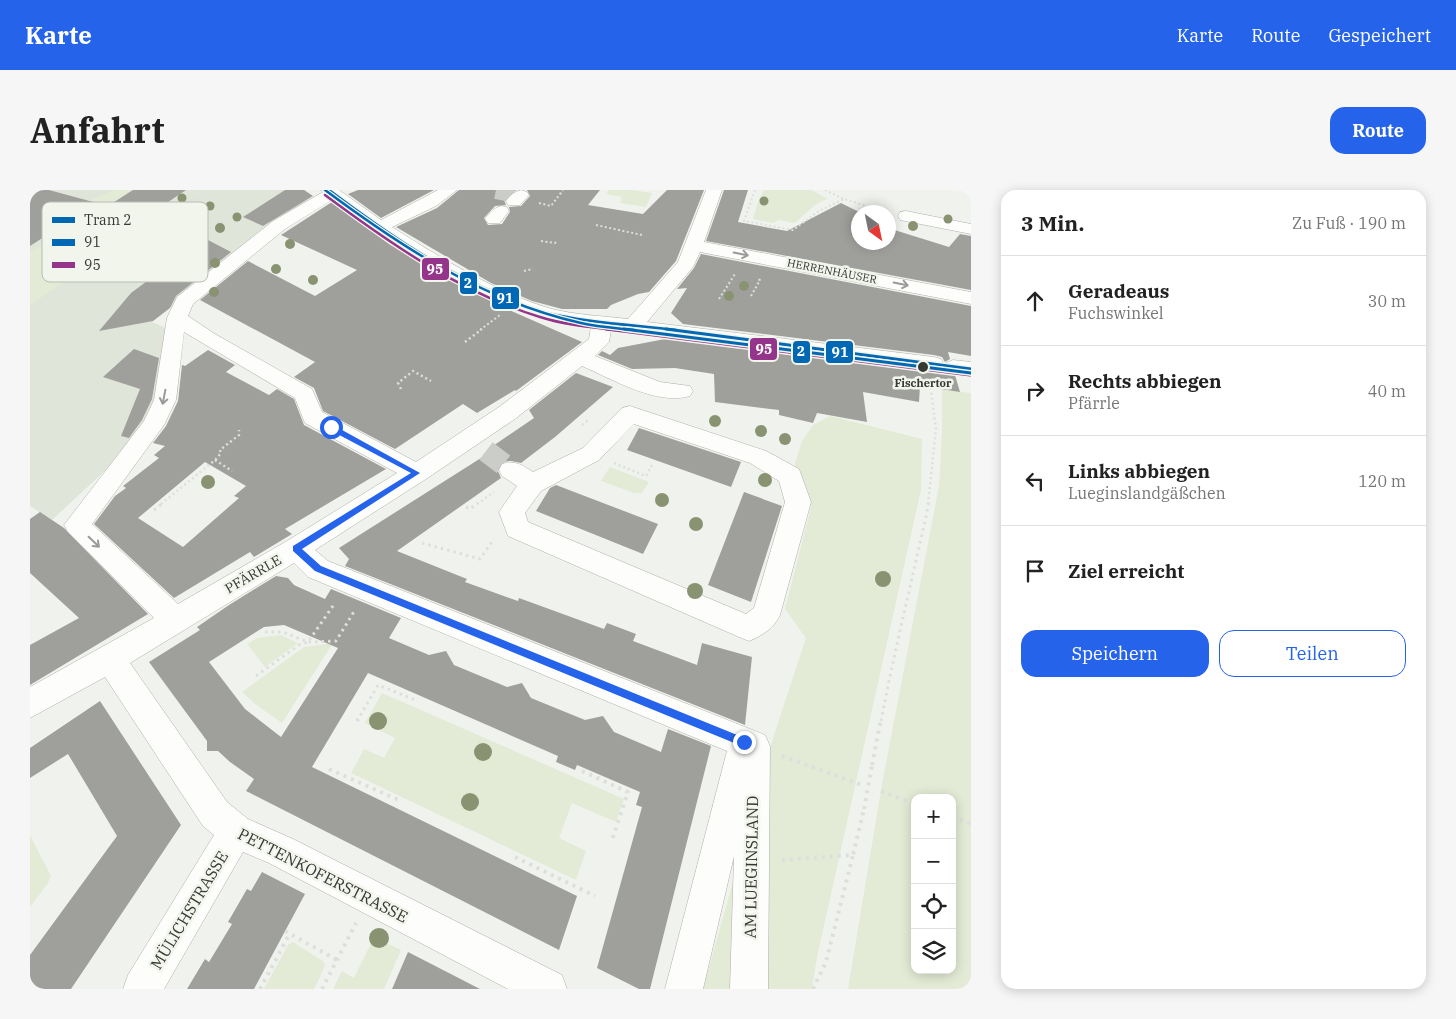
<!DOCTYPE html>
<html lang="de">
<meta charset="utf-8">
<style>
:root{--surface:#fff;--page:#f6f6f6;--text:#222;--muted:#767676;--line:#e0e0e0;--accent:#2563eb}
body{margin:0;font-family:"IBM Plex Serif",serif;background:var(--page);color:var(--text)}
.controls{position:absolute;right:15px;bottom:15px;display:grid;overflow:hidden;border-radius:10px;box-shadow:0 2px 12px #0003}
.controls button{width:45px;height:45px;display:grid;place-items:center;padding:0;border:0;border-bottom:1px solid var(--line);background:var(--surface);color:var(--text);font:25px sans-serif}
.compass{position:absolute;left:821px;top:15px;width:45px;height:45px;border-radius:50%;background:var(--surface);box-shadow:0 2px 12px #0003;rotate:147deg}
.stop{position:absolute;width:15px;height:15px;margin:-11px;border:4px solid #2563eb;border-radius:50%;background:#fff}
.stop.end{background:#2563eb;border-color:#fff;box-shadow:0 1px 5px #0008}
.list{margin:0;padding:0;list-style:none}
h2{display:flex;justify-content:space-between;align-items:center;height:65px;margin:0;padding:0 20px;font-size:21px}
h2 small{font-size:16px;font-weight:400;color:var(--muted)}
.list li{display:grid;grid-template-columns:32px 1fr auto;gap:15px;align-items:center;box-sizing:border-box;height:90px;padding:0 20px;border-top:1px solid var(--line)}
.list b{display:block;font-size:19px;white-space:nowrap}
.list p{margin:0;font-size:16px;white-space:nowrap;color:var(--muted)}
.list em{font-size:16px;font-style:normal;color:var(--muted)}
.actions{display:flex;gap:10px;padding:15px 20px}
.actions a{flex:1;padding:11px 0;border:1px solid var(--accent);border-radius:15px;text-align:center;font-size:18px;color:var(--accent)}
.actions .main{background:var(--accent);color:#fff}
.icon{flex:none;width:28px;height:28px;fill:none;stroke:currentColor;stroke-width:2;stroke-linecap:round;stroke-linejoin:round}
.map{position:relative;flex:none;width:941px;height:799px;overflow:hidden;border-radius:15px}
header{display:flex;align-items:center;gap:30px;box-sizing:border-box;height:70px;padding:0 25px;background:var(--accent);color:#fff}
header strong{font-size:24px}
nav{display:flex;gap:28px;margin-inline-start:auto;font-size:18px}
.intro{display:flex;align-items:center;justify-content:space-between;box-sizing:border-box;height:120px;padding:0 30px}
h1{margin:0;font-size:35px}
.button{padding:12px 22px;border-radius:15px;background:var(--accent);color:#fff;font-size:18px;font-weight:700}
main{display:flex;gap:30px;padding:0 30px}
aside{flex:1;background:var(--surface);border-radius:15px;box-shadow:0 2px 12px #0003}
.map>svg:first-child{display:block}
.built{fill:#e0e5d9}
.green{fill:#e3ebd6;fill-rule:evenodd}
.building{fill:#9fa09c;fill-rule:evenodd}
.lines{fill:none;stroke-linecap:round;stroke-linejoin:round}
.minor-tunnel-far1{stroke:#cbcec8;stroke-width:18;stroke-dasharray:18 9;stroke-linecap:butt}
.minor-tunnel{stroke:#cbcec8;stroke-width:22;stroke-dasharray:22 11;stroke-linecap:butt}
.minor-casing{stroke:#adafaa;stroke-width:1}
.path-far3{stroke:#dedfdd;stroke-width:2;stroke-dasharray:2 2.5;stroke-linecap:butt}
.path-far2{stroke:#dedfdd;stroke-width:2.5;stroke-dasharray:2 3;stroke-linecap:butt}
.path-far1{stroke:#dedfdd;stroke-width:3;stroke-dasharray:2.5 4;stroke-linecap:butt}
.path{stroke:#dedfdd;stroke-width:4;stroke-dasharray:3 5;stroke-linecap:butt}
.minor{fill:#fdfdfc;fill-rule:evenodd}
.path-bridge{stroke:#dedfdd;stroke-width:4;stroke-dasharray:3 5;stroke-linecap:butt}
.bus-1-far1-casing{stroke:#f1f5eb;stroke-width:5}
.bus-1-casing{stroke:#f1f5eb;stroke-width:6}
.bus-2-far1-casing{stroke:#f1f5eb;stroke-width:5}
.bus-2-casing{stroke:#f1f5eb;stroke-width:6}
.bus-1-far1{stroke:#0068b4;stroke-width:2.5}
.bus-1{stroke:#0068b4;stroke-width:3}
.bus-2-far1{stroke:#95348b;stroke-width:2.5}
.bus-2{stroke:#95348b;stroke-width:3}
.tram-1-far1-casing{stroke:#f1f5eb;stroke-width:5}
.tram-1-casing{stroke:#f1f5eb;stroke-width:6}
.tram-1-far1{stroke:#0068b3;stroke-width:2.5}
.tram-1{stroke:#0068b3;stroke-width:3}
.tree{fill:#899372}
.oneway{stroke:#9a9a98}
.route{fill:#2563eb}
.stop-dot{fill:#363834;stroke:#f1f5eb;stroke-width:2}
.labels{text-anchor:middle;stroke-width:5;stroke-linejoin:round;paint-order:stroke}
.far-street-label{font-size:11px;fill:#363834;stroke:#f1f5eb}
.far-stop-label{font-size:11px;font-weight:bold;fill:#363834;stroke:#f1f5eb}
.street-label{font-size:14px;fill:#363834;stroke:#f1f5eb}
.near-street-label{font-size:16px;fill:#363834;stroke:#f1f5eb}
.key{fill:#f1f5eb;stroke:#b9bcb4;stroke-width:1}
.key-label{font-size:14px;fill:#363834}
.line-badge{stroke:#f1f5eb;stroke-width:2}
.badge-label{font-size:14px;text-anchor:middle;font-weight:bold;fill:#fff}
</style>
<header>
<strong>Karte</strong>
<nav><a>Karte</a><a>Route</a><a>Gespeichert</a></nav>
</header>
<div class="intro"><h1>Anfahrt</h1><a class="button">Route</a></div>
<main>
<div class="map">
<svg width="941" height="799" viewBox="0 0 941 799">
<rect width="100%" height="100%" fill="#f0f3ed"/>
<!-- built -->
<path class="built" d="M0,0H274L279,3L278,9L122,132L136,138L124,209L113,237L79,277L22,330L0,316Z"/>
<!-- green -->
<g class="green">
<path d="M84,0H102L78,15L61,10Z"/>
<path d="M579,0H602L622,3L616,17L590,13L592,7L576,4Z"/>
<path d="M734,0H781L798,9C785,12 776,24 765,33L749,30L743,33L723,29L729,9Z"/>
<path d="M14,54L56,68L63,64L71,67L0,115V63Z"/>
<path d="M912,200L941,203V799H818L852,594L909,296L912,243ZM885,608H922V780H885Z"/>
<path d="M800,226L892,249L891,300L787,767L782,799H673L744,545L776,448L755,419L781,317L764,277L772,251L783,235Z"/>
<path d="M580,277L619,292L612,303H604L571,291Z"/>
<path d="M251,445L268,453L235,477L217,454L227,448Z"/>
<path d="M303,453L252,533L225,514L212,502L274,457Z"/>
<path d="M352,503L594,609L586,632L542,613L529,648L556,661L546,690L321,583L334,559L354,568L365,548L335,533Z"/>
<path d="M0,645L21,686L18,693L0,717Z"/>
<path d="M344,747L371,760L354,799H303L312,781L324,788Z"/>
<path d="M263,752L294,772L295,776L284,799H234L258,755Z"/>
</g>
<!-- building -->
<g class="building">
<path d="M0,0H19L78,16L103,0H156L101,37L167,57L178,50L201,62L146,106L140,118L123,131L69,141L101,103L140,74L68,50L54,59L14,47L0,56Z"/>
<path d="M255,0H274L283,6L233,36L213,27Z"/>
<path d="M328,0H404L351,28L318,4Z"/>
<path d="M429,0H486L474,10L476,15L465,16L454,28L458,35L472,34L480,22L479,17L491,16L500,6L497,0H570L558,15L613,24L637,0H674L646,71L619,102L608,104L581,115L577,119H532L502,111L461,93L366,37L407,18Z"/>
<path d="M694,0H718L708,32L757,41L811,13L829,22L828,52H858V38L919,57L930,44L941,46V100L676,51Z"/>
<path d="M302,12L359,54L423,92L484,119H477L552,152L486,201L485,200L447,223L433,214L365,259L293,221L284,198L264,187L285,172L170,110L218,71L285,106L327,80L251,45Z"/>
<path d="M671,64L941,116V166L918,162L920,169L915,172L912,167L904,165L653,134L641,123L657,98L647,99L664,78Z"/>
<path d="M635,149L904,183L912,179L916,184L925,185L930,202L890,196L889,212L833,202L837,232L787,223L783,233L749,225V220L685,212L684,184L645,178L602,179L568,165L572,161L580,165L588,158Z"/>
<path d="M104,159L129,168L122,209L112,230L99,248L91,246L110,199L73,187Z"/>
<path d="M178,160L205,175L196,182L239,205L247,199L264,209L274,235L356,279L255,339L262,344L224,367L220,362L144,408L64,334L85,306L96,298L93,296L129,268L124,265L135,256L123,253L136,236L148,211L152,175L155,176ZM175,272L216,296L204,306L209,308L153,357L108,328Z"/>
<path d="M546,183L583,197L525,247L491,273L481,271L472,272L467,279L471,288L367,361L437,389L435,392L488,411L489,408L574,439L577,433L606,444L603,451L667,475L672,453L722,467L715,535L315,376L319,369L309,358L462,261L460,258L504,228L499,220Z"/>
<path d="M609,238L711,272L701,297L597,260Z"/>
<path d="M526,295L628,334L613,364L506,321L520,298Z"/>
<path d="M714,302L752,316L721,412L678,395Z"/>
<path d="M10,322L34,338L118,424L0,495V455L49,428L0,383V329Z"/>
<path d="M246,386L258,388L264,395L295,409L301,399L371,428L359,448L399,465L416,461L424,475L477,497L492,493L501,508L555,530L573,526L584,542L631,562L638,539L681,556L620,799H609L567,778L612,617L606,615L610,602L547,575L545,580L526,572L528,566L338,483L282,577L547,706L529,760L216,601L224,589L200,572L188,561H177V551L119,472L170,440L167,437L199,415ZM254,435L308,458L251,547L215,519L179,472L234,437Z"/>
<path d="M70,511L151,635L41,799H0V765L87,646L38,564L0,588V558Z"/>
<path d="M232,682L275,704L224,799H157L175,769L179,772L202,734L198,732L217,699L221,701Z"/>
<path d="M378,762L450,799H362Z"/>
</g>
<g class="lines">
<!-- minor-tunnel-far1 -->
<path class="minor-tunnel-far1" d="M466,0L486,4"/>
<!-- minor-tunnel -->
<path class="minor-tunnel" d="M456,261L481,280"/>
<defs>
<g id="minor">
<path d="M291,0H309L351,30L408,0H427L406,16L362,37C409,67 469,104 522,119C546,125 573,126 598,129L648,72L676,0H692L674,52L941,102V114L670,62L663,77L617,132L904,167L911,169L914,174L923,170L941,172V186L916,182L913,177L904,181L581,140L579,152L565,166L630,192L660,196L663,201L660,206C627,216 582,189 552,176L485,229L396,289L285,360L298,371L735,545L740,556L738,799H700L704,666L673,799H635L697,561L278,387L264,373L100,473L197,612L218,629L263,649L532,785L537,799H478L239,673L213,662L134,799H93L98,785L184,645L173,636L75,487L0,528V497L124,428L38,342L34,335L114,231L124,210L137,128L147,107L243,31L293,2ZM302,10C376,67 467,125 561,137L559,149L469,217L386,272L292,222L282,199L185,144L158,126L163,114L255,39ZM154,142L265,208L275,233L367,283L257,351L148,414L62,334L134,235L146,210Z"/>
<path d="M491,0L497,2L499,5L490,15H478L476,11C480,5 484,2 491,0Z"/>
<path d="M471,16L477,17L479,21L470,33H458L455,29C460,23 463,18 471,16Z"/>
<path d="M876,21L941,34V44L870,30L868,26L870,22Z"/>
<path d="M600,216L736,261L769,279L781,312L750,425C744,438 732,446 719,451L709,447L478,346L469,322L487,296L472,286L469,280L472,274C485,270 492,275 503,282L553,258L592,218ZM604,234L720,273L749,291L755,312L724,418L716,424L498,332L495,323L511,301L569,270Z"/>
</g>
</defs>
<!-- minor casing -->
<use href="#minor" class="minor-casing"/>
<!-- path-far3 -->
<g class="path-far3">
<path d="M725,0L714,31L763,40L789,21L814,9"/>
<path d="M795,0L814,9L837,16"/>
<path d="M171,7L135,19L125,27L127,34C140,46 172,44 187,35C195,31 201,23 207,16"/>
<path d="M509,13L521,16L533,0"/>
<path d="M566,35L612,45"/>
<path d="M120,46L131,38"/>
<path d="M511,51L525,53L527,51"/>
<path d="M494,81L503,79"/>
<path d="M721,106L730,90L727,89"/>
<path d="M689,109L705,84"/>
<path d="M450,140L470,125"/>
</g>
<!-- path-far2 -->
<g class="path-far2">
<path d="M435,152L452,139"/>
<path d="M371,199L368,193L383,181L401,191"/>
<path d="M552,235L558,230"/>
<path d="M185,270L202,281"/>
<path d="M584,273L616,286L623,273"/>
<path d="M131,314L185,270L191,263L190,260L209,245V240"/>
<path d="M447,314L464,302"/>
<path d="M898,314L906,239L900,193"/>
</g>
<!-- path-far1 -->
<g class="path-far1">
<path d="M436,317L440,319L448,313"/>
<path d="M124,320L133,313"/>
<path d="M392,353L450,369L464,349"/>
<path d="M235,442H253L278,452L306,451L325,420"/>
<path d="M226,486L269,455L278,452L305,413"/>
<path d="M327,531L348,495L388,511"/>
<path d="M851,531C865,458 883,386 899,313"/>
</g>
<!-- path -->
<g class="path">
<path d="M327,531L328,529"/>
<path d="M752,566L832,595"/>
<path d="M842,575L851,529"/>
<path d="M299,579L371,611"/>
<path d="M552,581L598,602L582,650"/>
<path d="M851,601L885,614"/>
<path d="M922,627L941,634"/>
<path d="M485,667L565,706"/>
<path d="M752,670L823,665L834,619"/>
<path d="M255,741L307,770"/>
<path d="M230,799L260,743"/>
<path d="M292,799L326,733"/>
<path d="M783,799L796,772L823,665"/>
</g>
<!-- minor -->
<use href="#minor" class="minor"/>
<!-- path-bridge -->
<path class="path-bridge" d="M834,619L842,575"/>
<defs>
<path id="bus-1-far1" d="M299,0C354,41 411,81 474,107C489,113 505,121 521,124C561,133 604,135 646,140"/>
<path id="bus-1" d="M636,139L941,179"/>
<path id="bus-2-far1" d="M295,5C361,54 431,103 510,127C535,135 561,137 586,140"/>
<path id="bus-2" d="M576,139L940,185"/>
</defs>
<!-- bus-1-far1 casing -->
<use href="#bus-1-far1" class="bus-1-far1-casing"/>
<!-- bus-1 casing -->
<use href="#bus-1" class="bus-1-casing"/>
<!-- bus-2-far1 casing -->
<use href="#bus-2-far1" class="bus-2-far1-casing"/>
<!-- bus-2 casing -->
<use href="#bus-2" class="bus-2-casing"/>
<!-- bus-1-far1 -->
<use href="#bus-1-far1" class="bus-1-far1"/>
<!-- bus-1 -->
<use href="#bus-1" class="bus-1"/>
<!-- bus-2-far1 -->
<use href="#bus-2-far1" class="bus-2-far1"/>
<!-- bus-2 -->
<use href="#bus-2" class="bus-2"/>
<defs>
<path id="tram-1-far1" d="M295,0C373,58 454,111 551,133C568,137 586,138 604,140"/>
<path id="tram-1" d="M594,139L941,183"/>
</defs>
<!-- tram-1-far1 casing -->
<use href="#tram-1-far1" class="tram-1-far1-casing"/>
<!-- tram-1 casing -->
<use href="#tram-1" class="tram-1-casing"/>
<!-- tram-1-far1 -->
<use href="#tram-1-far1" class="tram-1-far1"/>
<!-- tram-1 -->
<use href="#tram-1" class="tram-1"/>
</g>
<!-- trees -->
<g class="tree">
<circle cx="152" cy="8" r="4.5"/>
<circle cx="734" cy="11" r="4.5"/>
<circle cx="180" cy="16" r="4.5"/>
<circle cx="207" cy="27" r="4.5"/>
<circle cx="918" cy="29" r="4.5"/>
<circle cx="883" cy="36" r="5"/>
<circle cx="190" cy="38" r="5"/>
<circle cx="260" cy="54" r="5"/>
<circle cx="185" cy="73" r="5"/>
<circle cx="246" cy="79" r="5"/>
<circle cx="283" cy="90" r="5"/>
<circle cx="714" cy="96" r="5"/>
<circle cx="184" cy="102" r="5"/>
<circle cx="699" cy="106" r="5"/>
<circle cx="685" cy="231" r="6"/>
<circle cx="731" cy="241" r="6"/>
<circle cx="755" cy="249" r="6"/>
<circle cx="735" cy="290" r="7"/>
<circle cx="178" cy="292" r="7"/>
<circle cx="632" cy="310" r="7"/>
<circle cx="666" cy="334" r="7"/>
<circle cx="853" cy="389" r="8"/>
<circle cx="665" cy="401" r="8"/>
<circle cx="348" cy="531" r="9"/>
<circle cx="453" cy="562" r="9"/>
<circle cx="440" cy="612" r="9"/>
<circle cx="349" cy="748" r="10"/>
</g>
<!-- one-way arrows -->
<defs><path id="oneway-shaft" d="M-6 0H5M1.5-3L5.5 0L1.5 3" fill="none" stroke-width="1.6" stroke-linecap="round" stroke-linejoin="round" transform="scale(1.25)"/></defs>
<g class="oneway">
<use href="#oneway-shaft" transform="translate(711 64) rotate(11)"/>
<use href="#oneway-shaft" transform="translate(871 94) rotate(11)"/>
<use href="#oneway-shaft" transform="translate(134 207) rotate(101)"/>
<use href="#oneway-shaft" transform="translate(64 352) rotate(44)"/>
</g>
<!-- route -->
<path class="route" d="M298,235H303L390,283L272,359L291,376L717,549V555L714,557L285,381L263,361V356L381,283L298,239Z"/>
<!-- markers -->
<circle class="stop-dot" cx="893" cy="177" r="6"/>
<g class="labels">
<!-- far-street labels -->
<g class="far-street-label">
<text transform="translate(802 81) rotate(11)" y="4">HERRENHÄUSER</text>
</g>
<!-- far-stop labels -->
<g class="far-stop-label">
<text x="893" y="197">Fischertor</text>
</g>
<!-- street labels -->
<g class="street-label">
<text transform="translate(223 384) rotate(-30)" y="5">PFÄRRLE</text>
</g>
<!-- near-street labels -->
<g class="near-street-label">
<text transform="translate(721 677) rotate(-89)" y="6">AM LUEGINSLAND</text>
<text transform="translate(293 685) rotate(27)" y="6">PETTENKOFERSTRASSE</text>
<text transform="translate(159 720) rotate(-59)" y="6">MÜLICHSTRASSE</text>
</g>
</g>
<!-- legend -->
<rect x="12" y="12" width="166" height="80" rx="8" class="key"/>
<rect x="22" y="27" width="23" height="6" fill="#0068b3"/>
<rect x="22" y="49" width="23" height="7" fill="#0068b4"/>
<rect x="22" y="72" width="23" height="6" fill="#95348b"/>
<g class="key-label">
<text x="54" y="35">Tram 2</text>
<text x="54" y="57">91</text>
<text x="54" y="80">95</text>
</g>
<g class="line-badge">
<rect x="391" y="67" width="29" height="24" rx="5" fill="#95348b"/>
<rect x="429" y="81" width="19" height="24" rx="5" fill="#0068b3"/>
<rect x="461" y="96" width="29" height="24" rx="5" fill="#0068b4"/>
<rect x="719" y="147" width="29" height="24" rx="5" fill="#95348b"/>
<rect x="762" y="150" width="19" height="24" rx="5" fill="#0068b3"/>
<rect x="795" y="150" width="29" height="24" rx="5" fill="#0068b4"/>
</g>
<g class="badge-label">
<text x="405" y="84">95</text>
<text x="438" y="98">2</text>
<text x="475" y="113">91</text>
<text x="734" y="164">95</text>
<text x="771" y="166">2</text>
<text x="810" y="167">91</text>
</g>
</svg>
<div class="controls">
<button>+</button>
<button>−</button>
<button><svg class="icon" aria-label="locate" viewBox="0 0 24 24"><circle cx="12" cy="12" r="6"/><path d="M12 2v4M12 18v4M2 12h4M18 12h4"/></svg></button>
<button><svg class="icon" aria-label="layers" viewBox="0 0 24 24"><path d="M12 4l9 5-9 5-9-5zM3 14l9 5 9-5"/></svg></button>
</div>
<svg class="compass" viewBox="-18 -18 36 36"><path d="M0-13l5 13h-10z" fill="#e53935"/><path d="M0 13l5-13h-10z" fill="#767676"/></svg>
<div class="stop" style="left:301px;top:237px"></div>
<div class="stop end" style="left:714px;top:552px"></div>
</div>
<aside>
<h2>3 Min.<small>Zu Fuß · 190 m</small></h2>
<ul class="list">
<li><svg class="icon" aria-label="ahead" viewBox="0 0 24 24"><path d="M12 20V5M6 11l6-6 6 6"/></svg><div><b>Geradeaus</b><p>Fuchswinkel</p></div><em>30 m</em></li>
<li><svg class="icon" aria-label="right" viewBox="0 0 24 24"><path d="M7 20v-9h11M14 6l5 5-5 5"/></svg><div><b>Rechts abbiegen</b><p>Pfärrle</p></div><em>40 m</em></li>
<li><svg class="icon" aria-label="left" viewBox="0 0 24 24"><path d="M17 20v-9H6M10 6l-5 5 5 5"/></svg><div><b>Links abbiegen</b><p>Lueginslandgäßchen</p></div><em>120 m</em></li>
<li><svg class="icon" aria-label="arrive" viewBox="0 0 24 24"><path d="M6 21V4h12l-3 4 3 4H6"/></svg><div><b>Ziel erreicht</b></div></li>
</ul>
<div class="actions"><a class="main">Speichern</a><a>Teilen</a></div>
</aside>
</main>
